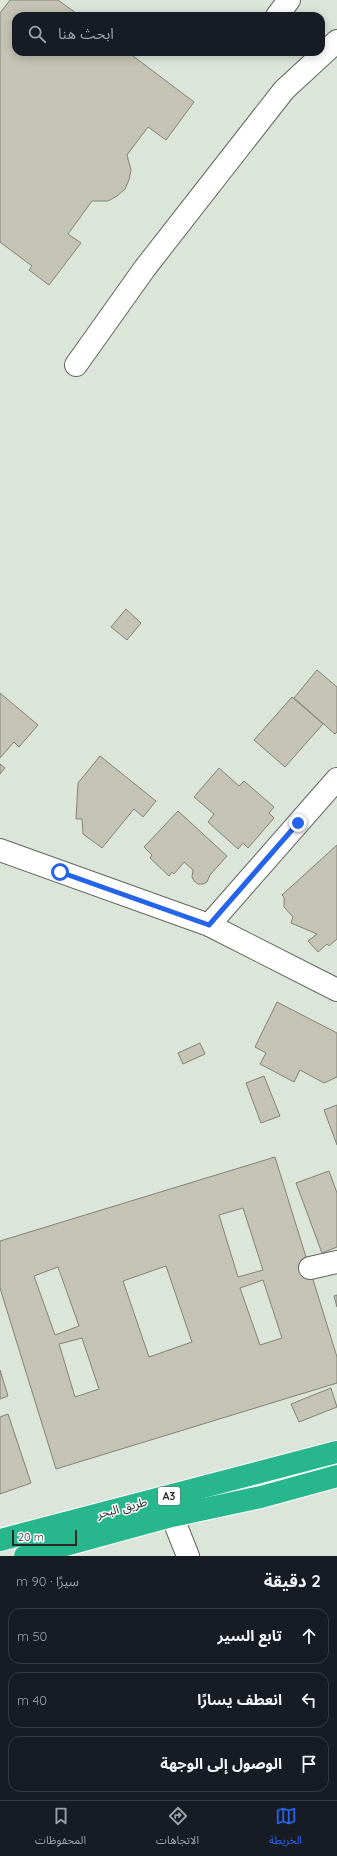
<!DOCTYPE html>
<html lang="ar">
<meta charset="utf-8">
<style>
:root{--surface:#171b24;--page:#20242c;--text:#f1f3f6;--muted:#9ea1a6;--line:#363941;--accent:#2563eb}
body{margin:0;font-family:Quicksand,"Noto Sans Arabic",sans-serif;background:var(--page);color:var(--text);direction:rtl}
.scale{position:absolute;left:12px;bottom:10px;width:65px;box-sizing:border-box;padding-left:4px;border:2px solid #272b26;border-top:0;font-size:11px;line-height:14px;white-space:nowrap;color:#272b26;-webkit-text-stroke:3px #fff;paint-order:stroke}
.stop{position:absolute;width:12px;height:12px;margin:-9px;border:3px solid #2563eb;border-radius:50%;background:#fff}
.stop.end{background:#2563eb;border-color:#fff;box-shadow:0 1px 4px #0008}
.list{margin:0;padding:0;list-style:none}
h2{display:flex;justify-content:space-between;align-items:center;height:52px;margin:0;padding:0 16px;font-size:17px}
h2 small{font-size:13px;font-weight:400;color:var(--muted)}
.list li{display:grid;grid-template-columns:26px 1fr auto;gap:12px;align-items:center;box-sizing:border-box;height:56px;margin:0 8px 8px;padding:0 8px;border:1px solid var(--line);border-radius:12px}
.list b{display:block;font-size:15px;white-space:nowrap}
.list em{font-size:13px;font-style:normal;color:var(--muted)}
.icon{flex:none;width:22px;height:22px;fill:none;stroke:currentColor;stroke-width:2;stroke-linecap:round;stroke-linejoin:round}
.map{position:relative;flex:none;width:337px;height:1556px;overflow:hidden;direction:ltr}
.search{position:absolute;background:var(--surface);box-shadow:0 2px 10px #0003;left:12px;right:12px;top:12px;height:44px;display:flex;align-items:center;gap:10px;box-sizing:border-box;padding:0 14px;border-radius:12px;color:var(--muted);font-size:15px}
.sheet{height:244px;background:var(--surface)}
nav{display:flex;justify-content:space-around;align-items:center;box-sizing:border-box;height:56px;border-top:1px solid var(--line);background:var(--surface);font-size:11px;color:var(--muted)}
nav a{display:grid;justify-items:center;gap:2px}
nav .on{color:var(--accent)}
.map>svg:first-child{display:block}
.building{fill:#c4c3b5;stroke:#838376;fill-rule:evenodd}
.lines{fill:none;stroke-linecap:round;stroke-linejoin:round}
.minor-casing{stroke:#5f665c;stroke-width:24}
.highway-casing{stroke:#fff;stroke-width:24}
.minor{stroke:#fff;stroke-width:22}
.highway{stroke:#28b78d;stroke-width:22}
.route{stroke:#2563eb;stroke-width:5}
.labels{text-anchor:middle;stroke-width:3;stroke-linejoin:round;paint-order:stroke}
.shield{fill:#fff;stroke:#686b67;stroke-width:1}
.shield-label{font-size:11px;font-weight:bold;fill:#272b26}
.street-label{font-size:12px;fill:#272b26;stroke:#fff}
</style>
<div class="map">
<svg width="337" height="1556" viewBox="0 0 337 1556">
<rect width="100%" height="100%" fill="#dce5d9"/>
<!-- building -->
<g class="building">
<path d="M10,0H58L80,16H16V52H132L133,56L194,102L166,140L148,127L127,155L131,170L129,180L125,189L117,196L108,201H92L68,234L81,243L49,285L29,270L32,266L0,242V13Z"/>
<path d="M126,609L141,623L127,640L111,627Z"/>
<path d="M317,670L337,687V732L335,734L294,698Z"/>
<path d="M0,693L38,725L19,747L14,742L0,758Z"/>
<path d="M292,697L323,724L285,767L254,740Z"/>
<path d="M100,756L156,801L143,817L134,809L102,848L83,834L82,819H76L78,783Z"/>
<path d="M0,764L5,768L0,774Z"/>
<path d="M219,768L239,786L244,781L274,807L269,813L274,818L248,848L243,843L238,849L208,822L214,814L194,797Z"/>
<path d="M178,811L227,856L210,875L207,882L203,884H198L194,881L192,877L193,870L184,862L174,874L172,872L169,876L150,858L152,855L144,847Z"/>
<path d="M337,845V939L329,946L327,944L318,952L308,941L317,934L291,923L293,917L284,907V897L282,895Z"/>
<path d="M277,1002L337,1033V1077L324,1083L300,1070L294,1082L260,1064L266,1053L255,1047Z"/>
<path d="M200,1043L205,1054L183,1064L178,1053Z"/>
<path d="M264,1076L280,1116L261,1123L246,1083Z"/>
<path d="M337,1105V1145L324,1110Z"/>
<path d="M275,1157L337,1357V1383L56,1469L0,1288V1241ZM243,1208L263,1270L238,1277L219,1215ZM166,1266L192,1342L149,1357L123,1281ZM58,1267L79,1326L55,1335L34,1276ZM263,1280L282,1338L260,1345L240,1288ZM82,1338L99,1389L75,1397L59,1344Z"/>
<path d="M329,1171L337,1193V1247L322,1253L296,1183Z"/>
<path d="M337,1295V1307L334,1296Z"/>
<path d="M0,1370L8,1396L0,1399Z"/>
<path d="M331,1388L337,1407L299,1422L291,1404Z"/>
<path d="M8,1414L31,1483L0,1494V1417Z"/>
</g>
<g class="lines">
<defs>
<g id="minor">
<path d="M277,16L289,0"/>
<path d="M76,365L145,268L284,90L337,41"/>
<path d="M0,850L209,925L337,990"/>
<path d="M209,925L337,779"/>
<path d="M310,1268L337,1262"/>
<path d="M172,1516L188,1556"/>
</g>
<g id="highway">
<path d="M0,1540L337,1452"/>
<path d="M25,1556L172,1516L261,1497L337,1476"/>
</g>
</defs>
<!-- minor casing -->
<use href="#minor" class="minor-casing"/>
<!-- highway casing -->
<use href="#highway" class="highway-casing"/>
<!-- minor -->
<use href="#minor" class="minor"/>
<!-- highway -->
<use href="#highway" class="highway"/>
</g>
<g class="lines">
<!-- route -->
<path class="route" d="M60,872L209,925L298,823"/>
</g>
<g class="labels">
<!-- shield labels -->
<rect class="shield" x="158" y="1487" width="22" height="18" rx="3"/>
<g class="shield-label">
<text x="169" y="1500">A3</text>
</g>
<!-- street labels -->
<g class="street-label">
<text transform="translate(122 1508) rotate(-15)" y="4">طريق البحر</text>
</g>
</g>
</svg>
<div class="scale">20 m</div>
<div class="stop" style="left:60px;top:872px"></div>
<div class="stop end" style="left:298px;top:823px"></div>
<div class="search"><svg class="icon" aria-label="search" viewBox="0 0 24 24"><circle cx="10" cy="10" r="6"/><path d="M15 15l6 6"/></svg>ابحث هنا</div>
</div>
<section class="sheet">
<h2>2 دقيقة<small>سيرًا · 90 m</small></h2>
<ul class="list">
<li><svg class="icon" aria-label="ahead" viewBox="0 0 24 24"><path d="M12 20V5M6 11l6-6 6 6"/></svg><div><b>تابع السير</b></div><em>50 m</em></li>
<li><svg class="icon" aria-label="left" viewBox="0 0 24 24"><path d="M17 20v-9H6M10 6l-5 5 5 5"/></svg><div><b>انعطف يسارًا</b></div><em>40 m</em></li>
<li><svg class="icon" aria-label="arrive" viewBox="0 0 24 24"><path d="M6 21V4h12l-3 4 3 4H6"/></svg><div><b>الوصول إلى الوجهة</b></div></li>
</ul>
</section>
<nav>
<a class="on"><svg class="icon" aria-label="map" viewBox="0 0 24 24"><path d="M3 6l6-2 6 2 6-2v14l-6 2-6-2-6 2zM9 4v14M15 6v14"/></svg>الخريطة</a>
<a><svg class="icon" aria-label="directions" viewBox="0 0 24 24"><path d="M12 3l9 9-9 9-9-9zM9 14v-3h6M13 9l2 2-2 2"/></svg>الاتجاهات</a>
<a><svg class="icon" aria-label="saved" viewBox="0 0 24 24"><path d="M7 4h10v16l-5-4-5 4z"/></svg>المحفوظات</a>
</nav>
